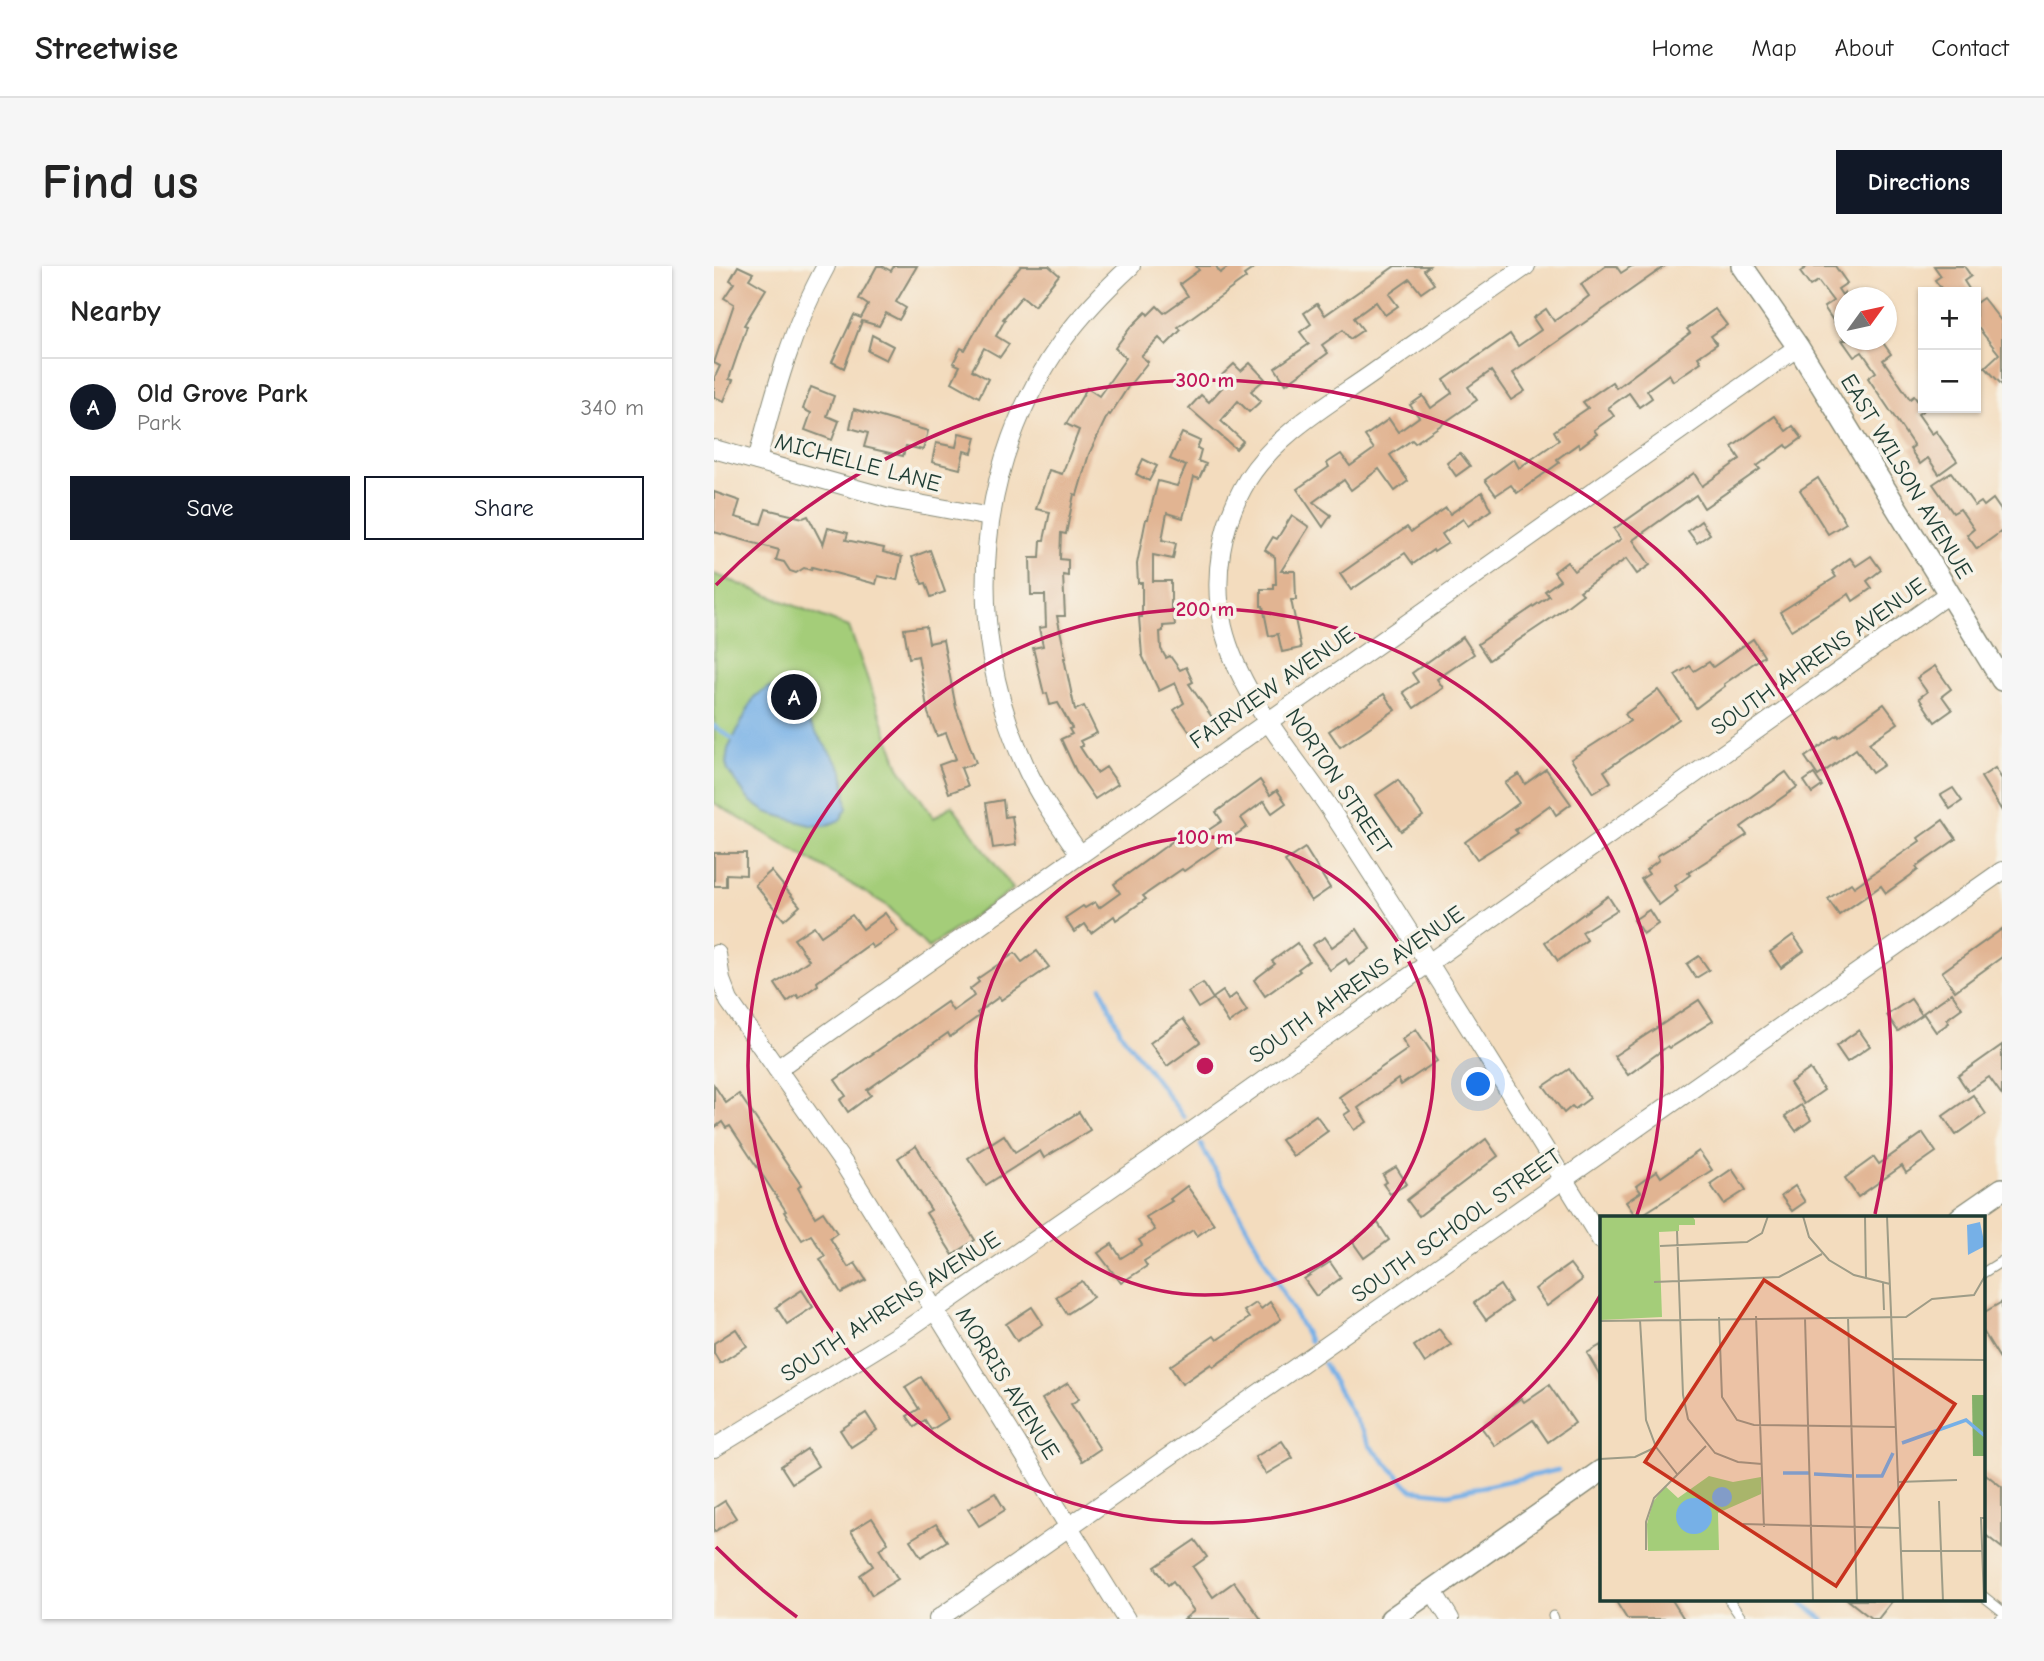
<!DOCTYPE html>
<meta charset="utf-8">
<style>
:root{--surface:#fff;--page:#f6f6f6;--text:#222;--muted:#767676;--line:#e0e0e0;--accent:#111827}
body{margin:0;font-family:"Comic Neue",sans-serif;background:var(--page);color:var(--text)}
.controls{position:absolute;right:21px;top:21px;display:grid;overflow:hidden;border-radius:0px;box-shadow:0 2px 5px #0004}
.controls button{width:63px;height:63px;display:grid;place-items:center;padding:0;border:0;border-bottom:2px solid var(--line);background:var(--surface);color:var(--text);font:35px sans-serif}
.compass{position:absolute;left:1120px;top:21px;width:63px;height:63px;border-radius:50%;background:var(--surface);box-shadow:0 2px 5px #0004;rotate:57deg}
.you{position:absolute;left:765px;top:819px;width:24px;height:24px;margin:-18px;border:5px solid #fff;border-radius:50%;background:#1a73e8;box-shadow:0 0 0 10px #1a73e833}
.badge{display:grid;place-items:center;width:46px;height:46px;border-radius:50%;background:var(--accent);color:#fff;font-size:23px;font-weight:700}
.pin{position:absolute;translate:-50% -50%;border:4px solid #fff;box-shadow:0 2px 7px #0006}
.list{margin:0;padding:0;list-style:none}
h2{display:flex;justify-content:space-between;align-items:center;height:91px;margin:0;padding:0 28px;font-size:30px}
h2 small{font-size:23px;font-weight:400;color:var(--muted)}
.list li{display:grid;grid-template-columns:46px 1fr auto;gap:21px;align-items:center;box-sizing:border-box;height:98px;padding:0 28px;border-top:2px solid var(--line)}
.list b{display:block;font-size:26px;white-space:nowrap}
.list p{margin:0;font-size:23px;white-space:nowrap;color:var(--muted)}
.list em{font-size:23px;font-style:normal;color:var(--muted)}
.actions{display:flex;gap:14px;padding:21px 28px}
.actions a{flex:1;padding:16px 0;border:2px solid var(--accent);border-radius:0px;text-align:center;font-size:24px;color:var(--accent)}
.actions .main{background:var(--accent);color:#fff}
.map{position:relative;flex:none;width:1288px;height:1353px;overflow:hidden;border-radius:0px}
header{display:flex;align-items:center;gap:42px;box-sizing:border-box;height:98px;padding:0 35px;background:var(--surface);border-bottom:2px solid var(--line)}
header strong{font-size:33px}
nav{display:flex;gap:38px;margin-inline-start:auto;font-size:24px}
.intro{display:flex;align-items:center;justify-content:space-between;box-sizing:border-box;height:168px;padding:0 42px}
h1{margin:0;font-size:49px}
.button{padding:18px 32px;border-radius:0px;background:var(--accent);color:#fff;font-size:24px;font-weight:700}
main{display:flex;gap:42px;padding:0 42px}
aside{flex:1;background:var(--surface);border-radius:0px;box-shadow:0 2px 5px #0004}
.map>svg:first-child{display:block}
.green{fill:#a4cd79;stroke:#628556;stroke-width:2}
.water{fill:#76b0e7;stroke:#4a768e;stroke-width:2}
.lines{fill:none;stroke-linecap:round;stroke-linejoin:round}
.stream{stroke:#76b0e7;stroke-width:4.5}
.building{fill:#e1b492}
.service-casing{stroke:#898c79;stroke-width:11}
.minor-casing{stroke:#898c79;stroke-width:20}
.tertiary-casing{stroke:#898c79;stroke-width:24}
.service{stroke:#fff;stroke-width:9}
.minor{stroke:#fff;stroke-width:18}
.tertiary{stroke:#fff;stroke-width:21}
.ring{fill:none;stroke:#c2185b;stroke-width:3.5}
.labels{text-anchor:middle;stroke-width:7;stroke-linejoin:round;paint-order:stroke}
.street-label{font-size:23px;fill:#1f3d34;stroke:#f7f3e8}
.inset-river{fill:none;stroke:#76b0e7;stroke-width:3.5}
.inset-road{fill:none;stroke:#9e9c87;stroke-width:2}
.view{fill:#c8321e;fill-opacity:0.15;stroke:#c8321e;stroke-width:3.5}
.inset-edge{fill:none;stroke:#1f3d34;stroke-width:3.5}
.centre{fill:#c2185b;stroke:#f7f3e8;stroke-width:3.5}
.ring-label{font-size:21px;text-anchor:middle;font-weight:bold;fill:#c2185b;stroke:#f7f3e8;stroke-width:7;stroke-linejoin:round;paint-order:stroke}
</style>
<header>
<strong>Streetwise</strong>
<nav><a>Home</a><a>Map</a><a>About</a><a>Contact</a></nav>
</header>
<div class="intro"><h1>Find us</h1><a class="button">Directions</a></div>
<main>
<aside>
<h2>Nearby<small></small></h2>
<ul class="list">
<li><span class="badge">A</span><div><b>Old Grove Park</b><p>Park</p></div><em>340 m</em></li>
</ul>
<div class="actions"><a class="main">Save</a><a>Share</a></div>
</aside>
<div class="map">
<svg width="1288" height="1353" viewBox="0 0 1288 1353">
<rect width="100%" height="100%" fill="#f7f3e8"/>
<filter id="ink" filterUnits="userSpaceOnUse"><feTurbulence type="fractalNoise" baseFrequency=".0143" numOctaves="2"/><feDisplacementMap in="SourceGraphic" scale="14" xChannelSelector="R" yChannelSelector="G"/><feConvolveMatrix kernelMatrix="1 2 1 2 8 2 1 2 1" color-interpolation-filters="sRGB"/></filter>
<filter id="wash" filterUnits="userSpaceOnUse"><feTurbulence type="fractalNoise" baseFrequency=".00686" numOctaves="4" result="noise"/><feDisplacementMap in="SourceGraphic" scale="28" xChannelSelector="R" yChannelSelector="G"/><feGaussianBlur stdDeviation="1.57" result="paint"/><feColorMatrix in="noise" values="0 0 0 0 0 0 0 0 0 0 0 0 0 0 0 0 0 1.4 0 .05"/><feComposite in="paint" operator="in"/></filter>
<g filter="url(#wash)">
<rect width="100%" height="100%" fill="#f3dcbe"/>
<!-- green -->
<path class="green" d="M0,308L135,361L185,501L220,552L238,539L299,623L214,682L174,640L0,537Z"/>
<!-- water -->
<path class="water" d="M64,421L76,430L129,505L133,542L126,554L111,560L96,559L52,546L35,534L14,505L12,497L14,483L40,431L54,422Z"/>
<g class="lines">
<!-- stream -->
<g class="stream">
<path d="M0,460L19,473"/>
<path d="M387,721L407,767L470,851"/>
<path d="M487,879L596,1075"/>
<path d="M610,1098L656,1180L698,1224L735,1228L844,1204"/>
<path d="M1084,1334L1109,1353"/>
</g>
</g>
<g id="blocks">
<!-- building -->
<g class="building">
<path d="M24,0L39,7L35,13L52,23L30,59L33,60L15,113L19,114L10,135L0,131V113L6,100L0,97L20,38L10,32L20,17L16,14Z"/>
<path d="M163,0H168L177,5L180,0H203L182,36L192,42L185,54L172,47L165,60L148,55L130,102L118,96L140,49L147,52L154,39L145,33Z"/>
<path d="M307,0H335L345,9L320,40L308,30L289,53L291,54L282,70L295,78L286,91L270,82L258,104L274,113L265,131L238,116L246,100L239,97L247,82L251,84L281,31Z"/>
<path d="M482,0H502L506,7L516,0H543L530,9L532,12L464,61L467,64L452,79L445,72L427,90L434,96L414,121L396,149L394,148L375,188L363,229L360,228L352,268L347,267L346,293L354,294V310L349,309L351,350H343L352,392H350L361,444L370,440L383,467L366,475L369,480L366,481L383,507L392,501L404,518L381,533L362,505L347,473L358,468L355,463L358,462L344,437L336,439L333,427L330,428L319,382L329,380L325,362L332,361L331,329H317L316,292H326L327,274H330L336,246L322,243L335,204L348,208L365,164L352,158L373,122L385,130L412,92L401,82L416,62L432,46L434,49L443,40L450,47L474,30L466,18L485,4Z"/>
<path d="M681,0H715L710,4L720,18L707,27L696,13L675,28L684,40L671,49L662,36L640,52L649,64L636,73L629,64L608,79L614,87L572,118L561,102L595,78L586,66L597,58L590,47L603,38L611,49Z"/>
<path d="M892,0H902L907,7L918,0H951L799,107L811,125L797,134L777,105L754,121L763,134L701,177L698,174L676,189L694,215L681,225L665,203L637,224L630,214L599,236L617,249L609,261L583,223L615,201L613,197L627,188L636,200L660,183L651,170L675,153L684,166L705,151L696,139L709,130L717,142L738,127L730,114L796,68L804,80L827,64L819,52L832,43L840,55L861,41L875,30L867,18Z"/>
<path d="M1094,0H1121L1133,17L1124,23L1128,29L1130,27V71L1110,41L1119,35L1104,15L1096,20L1086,6Z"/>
<path d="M1220,0H1250L1257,10L1250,15L1257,26H1230L1221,14L1227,10Z"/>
<path d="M1269,32L1288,56V119L1271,101L1285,88L1262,59V37Z"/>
<path d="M1001,43L1013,59L997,70L1003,78L984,91L987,96L959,115L955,108L933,124L938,132L925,141L915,127L894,142L900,150L880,164L883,168L866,181L864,178L843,193L845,197L803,227L797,219L782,229L771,214L800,193L805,202L845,174L840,165L874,142L869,136L898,116L902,122L976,67L973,63Z"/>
<path d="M158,69L179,80L172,94L154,85Z"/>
<path d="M1128,74H1167L1177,88L1169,94L1196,133L1200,130L1210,144L1204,148L1218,168L1222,165L1243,195L1225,208L1214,192L1206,198L1196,183L1200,180L1154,112L1162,106L1148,86L1140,91Z"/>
<path d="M536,97L551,113L537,125L547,135L535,146L524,135L507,155L529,175L522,183L475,142L487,129L495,136L513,116L507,110L520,98L527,105Z"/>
<path d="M97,121L120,130L113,150L125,155L118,174L91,164L97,147L89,143Z"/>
<path d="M140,143L214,165L209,184L192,180L189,190L150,181L154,167L136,162Z"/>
<path d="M1061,150L1072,165L1079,160L1088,172L1074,182L1072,179L1043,200L1046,203L990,242L982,229L919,274L936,299L923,308L912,293L866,325L869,328L839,351L775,394L764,378L835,330L831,325L846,314L840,306L853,296L860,305L907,273L900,263L980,207L988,220L1011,204L1026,193L1018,181Z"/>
<path d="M245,167L262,171L258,187L250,185L246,203L218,196L222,177L242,181Z"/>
<path d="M468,167L486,175L483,182L487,184L484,195L492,198L485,213L480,211L469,252L453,247L448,274L462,277L459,293L439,289V315H457V343H459L461,359L449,360V365L446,366L447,383L452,392L456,390L466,404L472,401L479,416L475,418L502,457L480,472L460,444L470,437L461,417L445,425L428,389L425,351H428V317H424L423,298L432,253H434L444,215L463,220L472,200L456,193Z"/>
<path d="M746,187L756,200L742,210L733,197Z"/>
<path d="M429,193L443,200L435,215L422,208Z"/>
<path d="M1237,206L1261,240L1267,236L1270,240L1279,233L1288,246V265L1263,283L1253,269L1260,263L1246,243L1239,247L1219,218Z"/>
<path d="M1104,212L1132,257L1114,268L1086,224Z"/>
<path d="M0,226L26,235L21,251L47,258L52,243L89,252L94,250L109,279L114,262L134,267L132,274L170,282L169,286L188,291L183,314L164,310L162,318L98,301L97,304L90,302L82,307L76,305L70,296L62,294L65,284L0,266Z"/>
<path d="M768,226L777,244L754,260L749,253L728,268L734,277L720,286L719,284L699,298L691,287L637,324L626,308L693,261L697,266L732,242L736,248Z"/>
<path d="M578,249L595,261L567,305H581L582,334H577L587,382L568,386L564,368L555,370L549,340H547V323H560V318H562L561,291L551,284L559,271L563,273Z"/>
<path d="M987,255L996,268L983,277L974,265Z"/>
<path d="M216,284L231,326L217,331L212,317L208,318L198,291Z"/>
<path d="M1157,290L1167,304L1153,315L1158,322L1139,335L1135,328L1077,364L1066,346L1122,311L1118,305L1136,292L1142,300Z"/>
<path d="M212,360L215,377L229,374L242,442L262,497L247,502L254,520L235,527L225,499L242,493L232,467L223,470L214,447L204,390L195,392L190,363Z"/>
<path d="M749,371L760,388L723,413L729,422L700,442L689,426L704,416L698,407Z"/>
<path d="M1039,373L1050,390L1010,418L1011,420L982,442L961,409L976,400L980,405L995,396L999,401Z"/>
<path d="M1221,400L1237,423L1228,430L1238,444L1221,456L1205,432L1213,426L1203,412Z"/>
<path d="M944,424L965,453L890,505L897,516L879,527L857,493L916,455L911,448Z"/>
<path d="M670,428L681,444L626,481L615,465Z"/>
<path d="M1170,438L1184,457L1155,477L1170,499L1158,507L1142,483L1104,510L1091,491L1123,469L1124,471Z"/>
<path d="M1281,502L1288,513V545L1267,511Z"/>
<path d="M832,503L857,538L842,549L836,539L801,564L804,567L763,593L751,576L805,537L791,517L805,508L811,518Z"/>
<path d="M1072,506L1083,521L1027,561L1033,569L974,607L976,609L961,620L964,625L945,639L927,613L935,608L932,604L945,594L943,590L1017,545Z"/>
<path d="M1100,508L1108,520L1098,527L1090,515Z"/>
<path d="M546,514L556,529L563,524L572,537L558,547L550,535L527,552L533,561L470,605L468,603L429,630L432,633L402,654L400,650L377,667L371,658L360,666L351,652L369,640L371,642L381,636L385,642L406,627L400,618L452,580L466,570L472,579L508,555L502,546Z"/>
<path d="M684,514L709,550L687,565L662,529Z"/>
<path d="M1239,522L1248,535L1236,543L1227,529Z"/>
<path d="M289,534L291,551L298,550L302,579L279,582L272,537Z"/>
<path d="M1229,554L1242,573L1202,601L1204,604L1172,627L1167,620L1125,649L1114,633L1137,617L1140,621L1206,575L1204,572Z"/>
<path d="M591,582L616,622L597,635L571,595Z"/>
<path d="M0,587H32V609L12,608V620H0Z"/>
<path d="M57,605L86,640L70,654L41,619Z"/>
<path d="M894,630L903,644L868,666L873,674L844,695L831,676Z"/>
<path d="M935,644L944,658L929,668L920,654Z"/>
<path d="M171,647L184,665L159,682L156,678L103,716L104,719L85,732L83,729L73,736L61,718L95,694L80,673L100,660L107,670L138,649L149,663Z"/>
<path d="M643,663L656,683L635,698L632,693L616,704L598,679L611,671L618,681Z"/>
<path d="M1288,663V691L1241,725L1228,706Z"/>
<path d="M1079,669L1090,685L1067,702L1056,686Z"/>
<path d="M583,677L595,695L584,703L586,705L551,730L540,714L561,698L558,695Z"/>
<path d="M323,685L335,701L287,734L285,731L263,747L265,750L236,771L234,767L153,824L157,829L134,846L126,834L132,830L121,814L233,736L239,745L260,730L256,723L265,716L263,713L301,687L308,696Z"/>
<path d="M985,690L995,704L982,712L973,698Z"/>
<path d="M489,717L499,733L484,742L474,726Z"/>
<path d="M509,725L514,734L522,728L533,745L515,757L499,732Z"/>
<path d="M1238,727L1248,742L1233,753L1235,757L1222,766L1209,747Z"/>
<path d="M1197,733L1208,749L1184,765L1173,749Z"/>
<path d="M985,734L999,755L956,782L954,780L914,809L900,790Z"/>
<path d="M469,753L486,776L453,800L436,777Z"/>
<path d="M702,763L723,795L687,819L684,813L644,842L653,856L640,864L630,849L636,845L625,831L694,783L688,773Z"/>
<path d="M1145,764L1156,780L1133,796L1122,780Z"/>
<path d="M1288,779V829L1275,811L1254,825L1244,810Z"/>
<path d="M855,803L876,832L861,843L858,840L850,847L830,820Z"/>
<path d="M1096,803L1110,824L1090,838L1076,817Z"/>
<path d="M0,819L12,837L25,828L87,919L84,922L101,951L109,946L123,967L116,972L134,1001L141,997L152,1014L127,1027L106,993L111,990L97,969L88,974L70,946L72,945L16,860L12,862L8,856L0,862Z"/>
<path d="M1259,829L1272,848L1242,869L1229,850Z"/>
<path d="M1087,839L1097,854L1082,865L1071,850Z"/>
<path d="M365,846L376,864L330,892L326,885L272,919L254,892L290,869L301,886Z"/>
<path d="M602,849L614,865L579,890L567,874Z"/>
<path d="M1209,867L1222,886L1192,907L1188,900L1144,931L1131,912L1160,891L1165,898Z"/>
<path d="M772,873L784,890L705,950L693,934Z"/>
<path d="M202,880L261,974L239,989L212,947L217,944L184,892Z"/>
<path d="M985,885L998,904L923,952L912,936L927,926L922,920L943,905L947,911Z"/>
<path d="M682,901L693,918L676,928L669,918L673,916L669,909Z"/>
<path d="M1018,903L1032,924L1010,938L996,918Z"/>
<path d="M473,920L500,958L483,970L479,964L430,995L433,1000L407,1017L384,987L398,978L407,992L428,979L425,974L441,964L432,951L458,935L456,933Z"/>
<path d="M1081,920L1091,936L1078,945L1067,930Z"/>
<path d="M664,957L675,974L650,992L638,975Z"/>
<path d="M616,996L627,1012L602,1030L590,1013Z"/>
<path d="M856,998L868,1014L833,1040L821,1023Z"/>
<path d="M368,1015L379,1031L353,1048L342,1031Z"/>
<path d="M786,1019L797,1036L772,1054L760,1037Z"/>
<path d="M88,1024L99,1041L73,1058L62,1041Z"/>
<path d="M556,1036L567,1053L499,1101L497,1098L468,1118L456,1100L500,1070L503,1074L535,1052L530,1045L542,1037L547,1043Z"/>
<path d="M1288,1036V1096L1269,1065V1047Z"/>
<path d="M318,1041L329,1058L303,1075L292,1058Z"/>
<path d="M22,1063L33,1080L6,1097L0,1087V1077Z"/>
<path d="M725,1063L737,1079L711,1097L700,1080Z"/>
<path d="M887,1079V1111L873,1087Z"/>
<path d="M207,1111L234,1153L217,1164L211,1154L201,1161L193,1150L205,1143L191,1121Z"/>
<path d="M354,1117L365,1133L357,1138L386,1183L368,1195L328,1133Z"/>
<path d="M835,1119L861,1157L834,1176L819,1154L781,1180L767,1161L807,1132L810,1136Z"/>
<path d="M152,1147L163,1164L137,1181L126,1164Z"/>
<path d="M568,1175L579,1192L552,1208L541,1191Z"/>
<path d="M93,1183L104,1200L78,1217L67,1200Z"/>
<path d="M1269,1206L1288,1221V1282L1269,1267Z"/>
<path d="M281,1227L291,1244L265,1260L254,1243Z"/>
<path d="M11,1235L22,1252L0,1266V1242Z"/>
<path d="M158,1252L174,1277L165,1283L184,1313L158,1329L146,1309L159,1300L137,1265Z"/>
<path d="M222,1258L233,1275L207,1291L196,1274Z"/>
<path d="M481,1274L493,1291L479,1301L499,1331L520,1316L547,1353H470L480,1345L459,1315L454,1319L441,1301Z"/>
<path d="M901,1334H958L970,1353H913Z"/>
<path d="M1134,1334H1179L1164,1353H1158Z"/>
</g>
</g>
</g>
<g filter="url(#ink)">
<use href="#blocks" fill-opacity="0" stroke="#898c79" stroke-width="2"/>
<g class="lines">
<defs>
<g id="service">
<path d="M1269,1007L1288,995"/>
<path d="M1269,1330L1288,1345"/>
<path d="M1015,1334L1028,1353"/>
<path d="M839,1350L840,1353"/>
<path d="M1286,1353L1288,1352"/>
</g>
<g id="minor">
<path d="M812,0C759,37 707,73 655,110C612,140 563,168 534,213C507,257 498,311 509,361C526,431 580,488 618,546C710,687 799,831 887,974"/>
<path d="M0,183L178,233L276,251"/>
<path d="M43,195C60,128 78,61 112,0"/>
<path d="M365,587C345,558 324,529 310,497C248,361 261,196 349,74C369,47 392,23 417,0"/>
<path d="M3,688L7,714L15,735L130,898L412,1353"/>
<path d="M63,803L1084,81"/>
<path d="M0,1182L189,1066L463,876L1234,328"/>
<path d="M718,1324L736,1353"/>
<path d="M224,1353L1288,605"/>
</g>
<g id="tertiary">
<path d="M1028,0L1084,81L1288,414"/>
<path d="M1246,952L1288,923"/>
<path d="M677,1353L887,1205"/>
</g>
</defs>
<!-- service casing -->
<use href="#service" class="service-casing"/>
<!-- minor casing -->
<use href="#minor" class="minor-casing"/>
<!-- tertiary casing -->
<use href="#tertiary" class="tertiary-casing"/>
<!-- service -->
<use href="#service" class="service"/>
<!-- minor -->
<use href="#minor" class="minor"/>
<!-- tertiary -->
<use href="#tertiary" class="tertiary"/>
</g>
</g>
<!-- distance rings -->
<g class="ring">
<circle cx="491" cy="800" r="229"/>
<path d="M887 1028A457 457 0 1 1 923 949"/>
<path d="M83 1351A686 686 0 0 1 2 1281M2 319A686 686 0 0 1 1161 948"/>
</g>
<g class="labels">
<!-- street labels -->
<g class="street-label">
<text transform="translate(144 196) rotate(15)" y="8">MICHELLE LANE</text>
<text transform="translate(1193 210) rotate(59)" y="8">EAST WILSON AVENUE</text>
<text transform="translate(1104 390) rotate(-35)" y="8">SOUTH AHRENS AVENUE</text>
<text transform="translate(558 421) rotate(-35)" y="8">FAIRVIEW AVENUE</text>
<text transform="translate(625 515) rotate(56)" y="8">NORTON STREET</text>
<text transform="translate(642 718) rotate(-35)" y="8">SOUTH AHRENS AVENUE</text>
<text transform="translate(742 959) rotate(-35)" y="8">SOUTH SCHOOL STREET</text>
<text transform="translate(176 1040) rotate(-33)" y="8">SOUTH AHRENS AVENUE</text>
<text transform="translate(294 1117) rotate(58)" y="8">MORRIS AVENUE</text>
</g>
</g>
<!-- overview -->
<g transform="translate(886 950)">
<rect width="385" height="385" fill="#f3dcbe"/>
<path d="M0,0H92L95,4V9H79V15L59,16L62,101L0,104ZM109,260L133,266L161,261V278L118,297L119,334L48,335L47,308L53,286L65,270L78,282Z" fill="#a4cd79"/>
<path d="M372,179H385V240H373Z" fill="#83b069"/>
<path d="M380,6L385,30L368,39L367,9ZM112 281a10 10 0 1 1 20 0a10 10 0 1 1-20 0ZM76 300a18 18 0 1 1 36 0a18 18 0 1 1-36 0Z" fill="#76b0e7"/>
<path class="inset-river" d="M302,227L366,204L385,220M183,257H209M214,258L252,260M256,260H282L293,237"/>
<path class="inset-road" d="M203,0L209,21L229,44L254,59L290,68M265,0L266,63M287,0L303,385M77,15L83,179L88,203L115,237L138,246L162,248M60,30L147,26L162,17L168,0M54,66L179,61L222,38M283,67L284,94M156,100L164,311M119,101L122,181L137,204L154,209L296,211M205,102L213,385M248,102L257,385M40,104L46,204L56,231L77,258M0,105L306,101L332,83L374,79L385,60M294,143L385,144M0,243L35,241L56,231M298,266L357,264M339,285L343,385M143,308L300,312M46,334V306L54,282L106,230M301,335H382M384,385L381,302H385"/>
<path class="view" d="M164,64L355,188L236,370L45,246Z"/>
<rect width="385" height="385" class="inset-edge"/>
</g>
<circle cx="491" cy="800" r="10" class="centre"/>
<g class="ring-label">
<text x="491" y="121">300 m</text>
<text x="491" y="350">200 m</text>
<text x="491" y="578">100 m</text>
</g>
</svg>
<div class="controls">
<button>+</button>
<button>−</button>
</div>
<svg class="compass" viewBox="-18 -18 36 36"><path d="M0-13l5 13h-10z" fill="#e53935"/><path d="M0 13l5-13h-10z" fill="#767676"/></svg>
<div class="you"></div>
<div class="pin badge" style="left:80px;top:431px">A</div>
</div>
</main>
